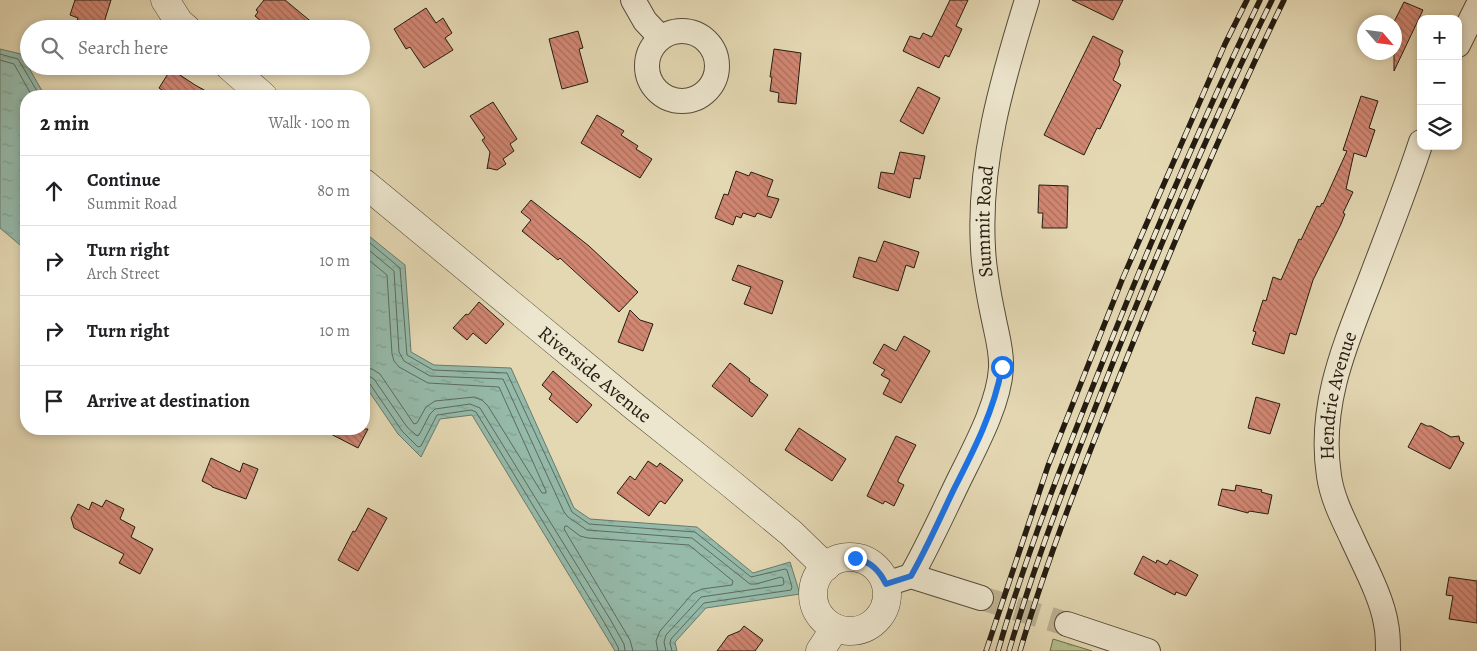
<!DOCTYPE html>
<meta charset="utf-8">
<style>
:root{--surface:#fff;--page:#f6f6f6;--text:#202124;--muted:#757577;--line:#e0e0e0}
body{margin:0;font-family:Alegreya,serif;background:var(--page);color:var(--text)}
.controls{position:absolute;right:15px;top:15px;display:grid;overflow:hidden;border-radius:10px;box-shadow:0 2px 8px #0003}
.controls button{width:45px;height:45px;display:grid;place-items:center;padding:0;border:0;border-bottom:1px solid var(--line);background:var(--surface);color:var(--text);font:25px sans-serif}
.compass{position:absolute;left:1357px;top:15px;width:45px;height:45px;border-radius:50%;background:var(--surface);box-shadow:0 2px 8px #0003;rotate:118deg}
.stop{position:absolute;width:15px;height:15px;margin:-11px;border:4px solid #1a73e8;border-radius:50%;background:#fff}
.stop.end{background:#1a73e8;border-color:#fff;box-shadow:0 1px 5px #0008}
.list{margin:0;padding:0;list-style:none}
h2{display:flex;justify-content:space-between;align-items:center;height:65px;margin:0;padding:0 20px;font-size:21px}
h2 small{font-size:16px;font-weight:400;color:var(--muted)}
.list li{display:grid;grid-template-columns:32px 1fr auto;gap:15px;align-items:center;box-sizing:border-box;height:70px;padding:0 20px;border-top:1px solid var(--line)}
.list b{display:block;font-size:19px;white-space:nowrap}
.list p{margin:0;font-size:16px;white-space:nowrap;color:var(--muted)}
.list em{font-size:16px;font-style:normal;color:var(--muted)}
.icon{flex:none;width:28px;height:28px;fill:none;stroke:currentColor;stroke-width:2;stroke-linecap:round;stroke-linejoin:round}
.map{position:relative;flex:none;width:1477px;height:651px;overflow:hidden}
.search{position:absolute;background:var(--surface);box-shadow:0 2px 8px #0003;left:20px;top:20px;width:350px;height:55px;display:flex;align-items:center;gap:12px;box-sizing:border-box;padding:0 18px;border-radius:28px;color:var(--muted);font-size:19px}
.panel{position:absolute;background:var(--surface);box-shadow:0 2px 8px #0003;left:20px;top:90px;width:350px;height:345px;border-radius:20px}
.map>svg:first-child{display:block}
.grass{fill:url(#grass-tufts);stroke:#6c6e4e}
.water{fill:url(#water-ripples);stroke:#687b6c}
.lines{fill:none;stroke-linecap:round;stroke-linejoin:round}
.shore{stroke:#5c6b5d;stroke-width:1}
.building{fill:url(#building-back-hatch);stroke:#241c10}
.minor-tunnel{stroke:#beb292;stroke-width:24;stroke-dasharray:24 12;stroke-linecap:butt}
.minor-casing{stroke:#544b39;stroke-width:26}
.tertiary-casing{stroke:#544b39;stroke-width:29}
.minor{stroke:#ede6ce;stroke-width:24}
.tertiary{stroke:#ede6ce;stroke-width:28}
.rail-casing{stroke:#241c10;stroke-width:5.5}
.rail{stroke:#ede6ce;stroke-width:4;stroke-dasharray:11;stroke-linecap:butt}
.route{stroke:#1a73e8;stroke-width:6}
.labels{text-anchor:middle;stroke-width:4;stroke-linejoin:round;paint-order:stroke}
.street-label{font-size:20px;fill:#241c10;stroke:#ede6ce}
</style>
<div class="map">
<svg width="1477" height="651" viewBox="0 0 1477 651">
<defs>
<pattern id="grass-tufts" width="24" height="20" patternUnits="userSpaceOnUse" patternTransform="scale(1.25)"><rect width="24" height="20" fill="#b4bf8c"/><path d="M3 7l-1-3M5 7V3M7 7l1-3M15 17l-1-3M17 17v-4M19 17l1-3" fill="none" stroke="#9ba478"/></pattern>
<pattern id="water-ripples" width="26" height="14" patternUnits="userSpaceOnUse" patternTransform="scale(1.25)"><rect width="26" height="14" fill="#95baaa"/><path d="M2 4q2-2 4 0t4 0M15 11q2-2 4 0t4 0" fill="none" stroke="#809f91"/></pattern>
<pattern id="building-back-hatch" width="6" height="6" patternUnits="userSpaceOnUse" patternTransform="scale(1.25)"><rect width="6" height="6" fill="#d18672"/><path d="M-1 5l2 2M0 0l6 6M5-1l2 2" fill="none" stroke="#a96d5c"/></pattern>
</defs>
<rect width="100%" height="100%" fill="#e4d8b3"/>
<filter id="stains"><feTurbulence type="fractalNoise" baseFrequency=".004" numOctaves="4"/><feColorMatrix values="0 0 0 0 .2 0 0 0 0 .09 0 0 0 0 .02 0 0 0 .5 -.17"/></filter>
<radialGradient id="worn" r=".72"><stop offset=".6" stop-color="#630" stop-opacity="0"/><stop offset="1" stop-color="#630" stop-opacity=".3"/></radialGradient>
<!-- grass -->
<path class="grass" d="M1053,639L1092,651H1050Z"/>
<!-- water -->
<g class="water">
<path d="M0,49L21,54L45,96H26V250L0,228Z"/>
<path d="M364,232L405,265L411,352L434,365L511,368L574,508L590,519L697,527L753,573L790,562L800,594L706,608L675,642L677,651H615L472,415L440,419L421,457L398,434L364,384Z"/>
</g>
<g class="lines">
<!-- shore -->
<g class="shore">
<path d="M0,54L18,59L40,96"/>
<path d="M0,60L14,64L32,96"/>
<path d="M364,238L400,268L407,355L433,370L507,373L572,512L589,524L695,532L751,577L785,569L787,570L792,587L791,590L704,603L671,639L670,643L672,651"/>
<path d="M364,246L394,271L399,352L404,361L430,376L503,379L564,512L568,517L587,530L692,538L750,584H756L781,577L783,578L784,583L783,585L701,597L666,635L664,642L666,651"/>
<path d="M364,256L387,275L392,354L394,361L399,367L428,383L499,387L546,491V493H542L488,406L482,400L474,397L435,401L426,407L417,423L414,424L380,374L372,369L364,368"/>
<path d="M364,375L369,376L374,379L407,427L417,436L419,435L430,414L435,409L470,404L480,408L610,619L624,644L625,651"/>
<path d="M364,382L370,384L402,431L418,447L421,446L437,415L471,410L476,412L604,622L618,647L619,651"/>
<path d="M633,651L630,640L564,529L565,526H567L580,536L588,538L689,545L733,581L732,585L702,589L693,593L660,631L656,641L658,651"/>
</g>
</g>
<!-- building -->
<g class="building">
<path d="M75,0H111L102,29H74L78,18L70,15Z"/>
<path d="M264,0H285L320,29H270L255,16L258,12L256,10Z"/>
<path d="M950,0H968L956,26L962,29L949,57L945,55L939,68L903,51L910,36L920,39L923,33L932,37Z"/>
<path d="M1072,0H1123L1113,20Z"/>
<path d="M1404,2L1423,10L1394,71V22Z"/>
<path d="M426,8L436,23L443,18L452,33L445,38L453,50L424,68L410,47L406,49L394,29Z"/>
<path d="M578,31L583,48L579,49L588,82L562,89L549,39Z"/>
<path d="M1093,36L1123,51L1119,60L1120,64L1113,80L1121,85L1100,129L1097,128L1084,155L1044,135Z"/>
<path d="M774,49L801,53L796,104L778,102L779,93L770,91L772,77H770Z"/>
<path d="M171,69L195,85L215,96H171L159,88Z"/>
<path d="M918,87L940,98L923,134L900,121Z"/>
<path d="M1361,96L1378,101L1369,128L1375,130L1366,157L1354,153L1346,189L1353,192L1343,213L1345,214L1341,224L1313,280L1296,335L1290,333L1284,354L1252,344L1256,332L1253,331L1263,300L1266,301L1273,277L1281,280L1299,239L1301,240L1317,206L1320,207L1322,203L1323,204L1347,151L1343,150Z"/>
<path d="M493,102L517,139L510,144L514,151L503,159L506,164L497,170L488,168L487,169L490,152L482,140L485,138L470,116Z"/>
<path d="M597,115L624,131L621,135L638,146L636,149L652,159L640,178L581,143Z"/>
<path d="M900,152L925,156L920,179L914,178L910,198L878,188L881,172L894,174Z"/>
<path d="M736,171L749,176L751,172L773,180L767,196L779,199L771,218L757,213L755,217L743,213L741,218L736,216L733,225L715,218L724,194L728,195Z"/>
<path d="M1039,185L1068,186L1067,228H1042L1043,213H1038Z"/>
<path d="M531,200L589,246L638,292L619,312L560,258L558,260L522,231L531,220L521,212Z"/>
<path d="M884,241L919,252L914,268L906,265L898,291L853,277L859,257L876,262Z"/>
<path d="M738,265L783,281L772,314L744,304L751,287L732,280Z"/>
<path d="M479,302L504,324L486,344L473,333L467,340L453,328L466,314L468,315Z"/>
<path d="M630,310L640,320L653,324L643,351L618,342Z"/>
<path d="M904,336L930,351L901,403L883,394L890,380L881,375L885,370L873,363L884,344L896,351Z"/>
<path d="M730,363L750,379L749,381L768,395L752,417L712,386Z"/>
<path d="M553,371L592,405L577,423L549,399L552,394L542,385Z"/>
<path d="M1256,397L1280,404L1270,434L1248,428Z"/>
<path d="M1421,423L1427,426H1431L1451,437L1459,436L1460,441L1464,443L1450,469L1408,447Z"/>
<path d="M799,428L846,459L832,481L785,450Z"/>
<path d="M321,429H368L358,448Z"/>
<path d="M896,436L916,445L898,480V482L904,485L894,506L885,501L883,504L867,496Z"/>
<path d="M211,458L240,472L243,463L258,469L246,499L212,487V486L202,481Z"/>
<path d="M648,461L657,467L660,463L683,480L665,504L661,501L659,502L649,516L617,493L630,476L635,480Z"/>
<path d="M1236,485L1262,490L1261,492L1272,495L1268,514L1249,511L1248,513L1218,505L1222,489L1235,491Z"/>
<path d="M106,500L124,509L120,519L135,527L131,537L153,549L140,574L119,563L124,554L74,528L71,518L78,504L89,510L92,502L102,507Z"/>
<path d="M368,508L387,518L358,571L338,560L353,531L355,532Z"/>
<path d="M1143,556L1156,563L1157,560L1167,565L1170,560L1198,575L1186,596L1176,592L1175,595L1134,574Z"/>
<path d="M1449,577L1477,581V623L1449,619L1453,596L1446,595Z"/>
<path d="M744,626L763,640L755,651H717L728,636L740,631Z"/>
</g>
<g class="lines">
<!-- minor-tunnel -->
<path class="minor-tunnel" d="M981,598L1067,624"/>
<defs>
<g id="minor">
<path d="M633,0L645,21L661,38"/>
<circle cx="682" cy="66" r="35"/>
<path d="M1458,45L1477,7"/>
<path id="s1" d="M911,576C928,546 942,515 957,484C973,451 999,405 1001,368C1002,352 997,335 994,320C989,296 984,273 983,248C978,163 1002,81 1027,0"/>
<path d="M886,584L911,576L981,598"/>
<path d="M1067,624L1148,651"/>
<path id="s2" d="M1388,651C1388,642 1388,633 1386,624C1382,597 1363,563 1351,536C1342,517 1332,497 1329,476C1318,404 1346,343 1371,278C1388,233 1406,188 1421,142"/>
</g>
<g id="tertiary">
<path d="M165,0L179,22L187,29"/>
<path d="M229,66L263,96"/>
<path id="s3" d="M364,183L635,407L729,482L791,533L826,567"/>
<circle cx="850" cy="594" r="37"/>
<path d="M820,651L835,628"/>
</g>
</defs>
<!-- minor casing -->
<use href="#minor" class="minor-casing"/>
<!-- tertiary casing -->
<use href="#tertiary" class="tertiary-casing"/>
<!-- minor -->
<use href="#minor" class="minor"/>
<!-- tertiary -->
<use href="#tertiary" class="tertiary"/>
<defs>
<g id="rail">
<path d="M986,651L1048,466L1122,280L1225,44L1247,0"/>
<path d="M998,651C1027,551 1066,453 1105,356C1153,236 1204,116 1260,0"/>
<path d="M1009,651C1038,552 1076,456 1114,360C1163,239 1214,117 1272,0"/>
<path d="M1020,651C1048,556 1085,463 1122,370C1172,246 1225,121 1284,0"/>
</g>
</defs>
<!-- rail casing -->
<use href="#rail" class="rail-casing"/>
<!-- rail -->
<use href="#rail" class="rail"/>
</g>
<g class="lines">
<!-- route -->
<path class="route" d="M855,558C871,562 879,570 886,584L911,576C927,548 940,518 954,489C974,450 994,411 1002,367"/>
</g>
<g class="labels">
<!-- street labels -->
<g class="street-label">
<text dy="7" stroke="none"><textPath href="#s1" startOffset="376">Summit Road</textPath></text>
<text dy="7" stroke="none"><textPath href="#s3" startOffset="300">Riverside Avenue</textPath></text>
<text dy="7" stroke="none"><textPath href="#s2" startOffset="268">Hendrie Avenue</textPath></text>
</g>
</g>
<rect width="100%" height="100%" filter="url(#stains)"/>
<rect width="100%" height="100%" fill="url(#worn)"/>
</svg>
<div class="controls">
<button>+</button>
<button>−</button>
<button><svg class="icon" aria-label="layers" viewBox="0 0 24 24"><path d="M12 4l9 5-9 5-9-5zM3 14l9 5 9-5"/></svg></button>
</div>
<svg class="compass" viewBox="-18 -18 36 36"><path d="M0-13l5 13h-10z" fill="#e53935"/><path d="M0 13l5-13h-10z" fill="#757577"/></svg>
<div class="stop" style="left:1002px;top:367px"></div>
<div class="stop end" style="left:855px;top:558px"></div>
<div class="search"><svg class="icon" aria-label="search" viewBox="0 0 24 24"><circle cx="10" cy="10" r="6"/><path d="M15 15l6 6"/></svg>Search here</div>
<section class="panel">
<h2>2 min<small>Walk · 100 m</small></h2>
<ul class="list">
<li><svg class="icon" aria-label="ahead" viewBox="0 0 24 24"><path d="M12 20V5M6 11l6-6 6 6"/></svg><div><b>Continue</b><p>Summit Road</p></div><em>80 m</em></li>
<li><svg class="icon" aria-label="right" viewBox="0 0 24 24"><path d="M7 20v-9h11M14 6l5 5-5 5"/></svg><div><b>Turn right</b><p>Arch Street</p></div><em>10 m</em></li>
<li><svg class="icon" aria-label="right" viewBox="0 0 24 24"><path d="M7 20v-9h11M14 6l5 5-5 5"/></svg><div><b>Turn right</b></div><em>10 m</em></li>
<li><svg class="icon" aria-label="arrive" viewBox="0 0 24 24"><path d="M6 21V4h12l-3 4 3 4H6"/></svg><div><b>Arrive at destination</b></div></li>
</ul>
</section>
</div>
